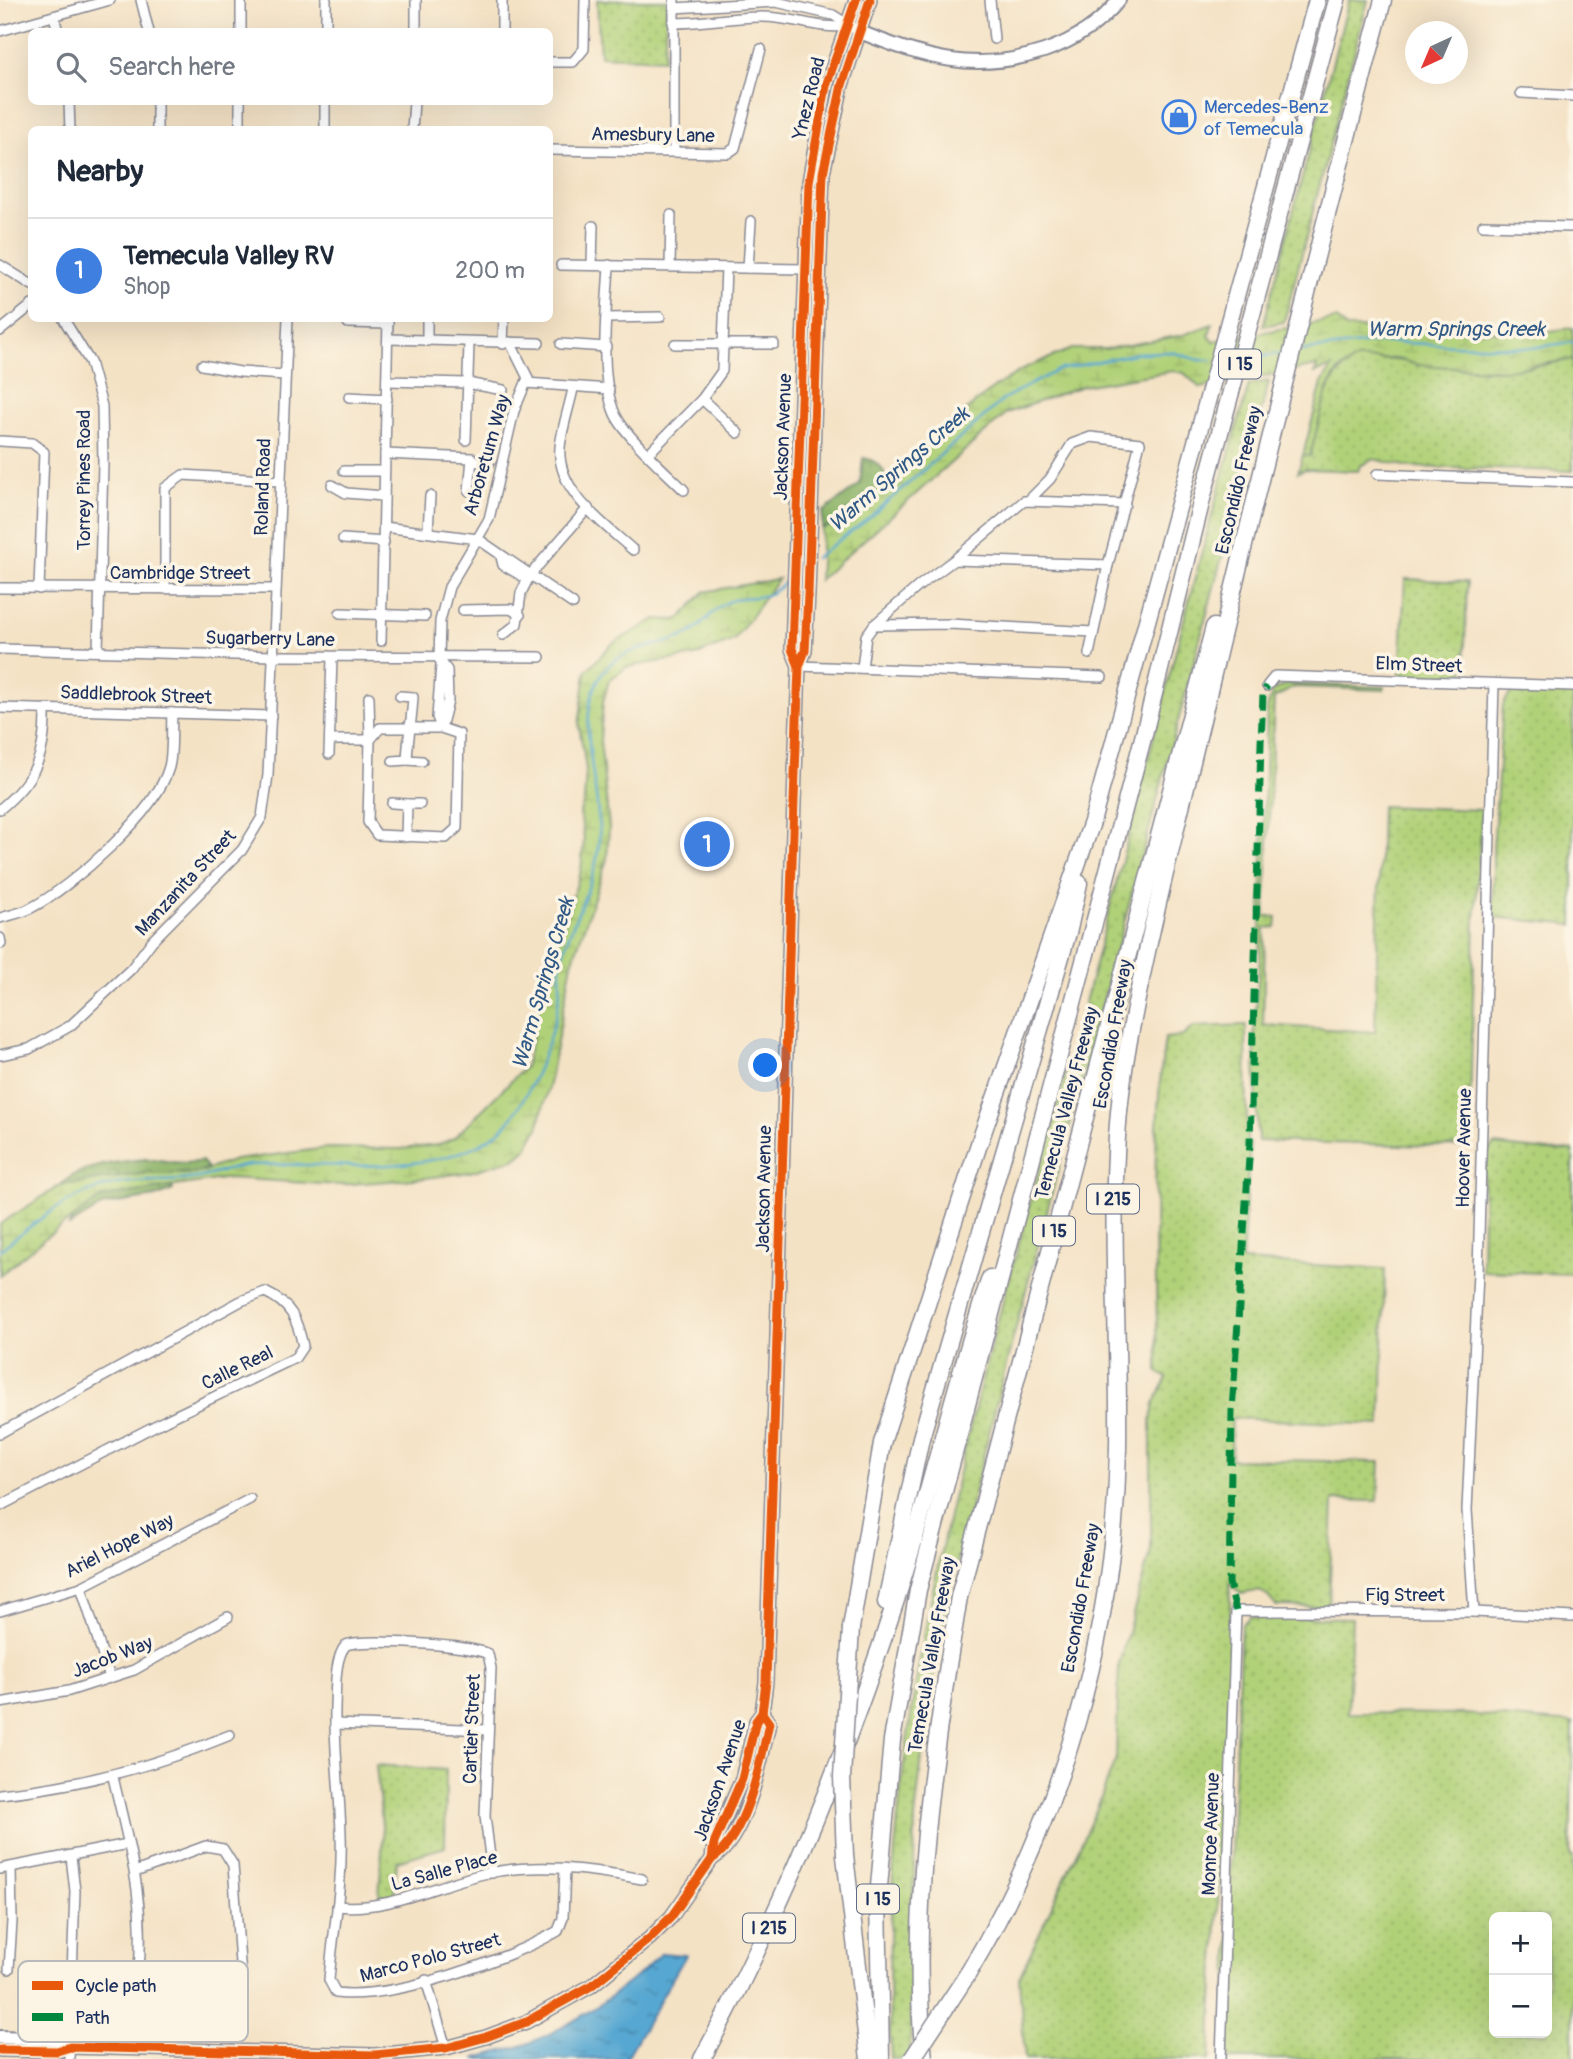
<!DOCTYPE html>
<meta charset="utf-8">
<style>
:root{--surface:#fff;--page:#f6f6f7;--text:#1f2937;--muted:#747a83;--line:#e0e1e3;--accent:#ea580c}
body{margin:0;font-family:Pangolin,sans-serif;background:var(--page);color:var(--text)}
.controls{position:absolute;right:21px;bottom:21px;display:grid;overflow:hidden;border-radius:10px;box-shadow:0 7px 28px #0002}
.controls button{width:63px;height:63px;display:grid;place-items:center;padding:0;border:0;border-bottom:2px solid var(--line);background:var(--surface);color:var(--text);font:35px sans-serif}
.compass{position:absolute;left:1405px;top:21px;width:63px;height:63px;border-radius:50%;background:var(--surface);box-shadow:0 7px 28px #0002;rotate:224deg}
.you{position:absolute;left:766px;top:1066px;width:24px;height:24px;margin:-18px;border:5px solid #fff;border-radius:50%;background:#1a73e8;box-shadow:0 0 0 10px #1a73e833}
.badge{display:grid;place-items:center;width:46px;height:46px;border-radius:50%;background:var(--accent);color:#fff;font-size:23px;font-weight:700}
.pin{position:absolute;translate:-50% -50%;border:4px solid #fff;box-shadow:0 2px 7px #0006}
.list{margin:0;padding:0;list-style:none}
h2{display:flex;justify-content:space-between;align-items:center;height:91px;margin:0;padding:0 28px;font-size:30px}
h2 small{font-size:23px;font-weight:400;color:var(--muted)}
.list li{display:grid;grid-template-columns:46px 1fr auto;gap:21px;align-items:center;box-sizing:border-box;height:105px;padding:0 28px;border-top:2px solid var(--line)}
.list b{display:block;font-size:26px;white-space:nowrap}
.list p{margin:0;font-size:23px;white-space:nowrap;color:var(--muted)}
.list em{font-size:23px;font-style:normal;color:var(--muted)}
.icon{flex:none;width:38px;height:38px;fill:none;stroke:currentColor;stroke-width:2;stroke-linecap:round;stroke-linejoin:round}
.map{position:relative;flex:none;width:1573px;height:2059px;overflow:hidden}
.search{position:absolute;background:var(--surface);box-shadow:0 7px 28px #0002;left:28px;top:28px;width:525px;height:77px;display:flex;align-items:center;gap:18px;box-sizing:border-box;padding:0 24px;border-radius:10px;color:var(--muted);font-size:26px}
.panel{position:absolute;background:var(--surface);box-shadow:0 7px 28px #0002;left:28px;top:126px;width:525px;height:196px;border-radius:10px}
.map>svg:first-child{display:block}
.green{fill:url(#green-dots);stroke:#66806b;stroke-width:2;fill-rule:evenodd}
.forest{fill:url(#forest-crowns);stroke:#547163;stroke-width:2}
.wetland{fill:url(#wetland-marsh);stroke:#66806b;stroke-width:2}
.water{fill:url(#water-ripples);stroke:#386b98;stroke-width:2}
.lines{fill:none;stroke-linecap:round;stroke-linejoin:round}
.stream{stroke:#56a7d1;stroke-width:2.5}
.street-casing{stroke:#888892;stroke-width:12}
.secondary-casing{stroke:#888892;stroke-width:16}
.highway-casing{stroke:#888892;stroke-width:19}
.street{stroke:#fff;stroke-width:9}
.secondary{stroke:#fff;stroke-width:12}
.highway{stroke:#fff;stroke-width:16}
.highway-bridge-casing{stroke:#888892;stroke-width:19;stroke-linecap:butt}
.highway-bridge{stroke:#fff;stroke-width:16}
.quiet{stroke:#00873e;stroke-width:7;stroke-dasharray:14 7;stroke-linecap:butt}
.cycleway-casing{stroke:#fcf5e5;stroke-width:13}
.cycleway{stroke:#e8590c;stroke-width:9}
.labels{text-anchor:middle;stroke-width:7;stroke-linejoin:round;paint-order:stroke}
.shield{fill:#fcf5e5;stroke:#5e6a86;stroke-width:2}
.shield-label{font-size:18px;font-weight:bold;fill:#1b2f5e}
.street-label{font-size:19px;fill:#1b2f5e;stroke:#fcf5e5}
.shop-label{font-size:19px;fill:#366cbe;stroke:#fcf5e5;text-anchor:start}
.water-label{font-size:21px;font-style:italic;fill:#305986;stroke:#fcf5e5}
.key{fill:#fcf5e5;stroke:#b8babc;stroke-width:2}
.key-label{font-size:19px;fill:#1b2f5e}
</style>
<div class="map">
<svg width="1573" height="2059" viewBox="0 0 1573 2059">
<defs>
<pattern id="green-dots" width="8" height="8" patternUnits="userSpaceOnUse" patternTransform="scale(1.75)"><rect width="8" height="8" fill="#b1d178"/><path d="M2 2h.1M6 6h.1" fill="none" stroke="#98b46a" stroke-width="1.8" stroke-linecap="round"/></pattern>
<pattern id="forest-crowns" width="20" height="18" patternUnits="userSpaceOnUse" patternTransform="scale(1.75)"><rect width="20" height="18" fill="#8cb368"/><path d="M2 6a3 3 0 1 1 6 0M12 15a3 3 0 1 1 6 0" fill="none" stroke="#729259"/></pattern>
<pattern id="wetland-marsh" width="20" height="14" patternUnits="userSpaceOnUse" patternTransform="scale(1.75)"><rect width="20" height="14" fill="#b1d178"/><path d="M1 5h8M5 5V1M11 12h8M15 12V8" fill="none" stroke="#98b46a"/></pattern>
<pattern id="water-ripples" width="26" height="14" patternUnits="userSpaceOnUse" patternTransform="scale(1.75)"><rect width="26" height="14" fill="#56a7d1"/><path d="M2 4q2-2 4 0t4 0M15 11q2-2 4 0t4 0" fill="none" stroke="#4688ad"/></pattern>
</defs>
<rect width="100%" height="100%" fill="#fcf5e5"/>
<filter id="ink" filterUnits="userSpaceOnUse"><feTurbulence type="fractalNoise" baseFrequency=".0143" numOctaves="2"/><feDisplacementMap in="SourceGraphic" scale="14" xChannelSelector="R" yChannelSelector="G"/><feConvolveMatrix kernelMatrix="1 2 1 2 8 2 1 2 1" color-interpolation-filters="sRGB"/></filter>
<filter id="wash" filterUnits="userSpaceOnUse"><feTurbulence type="fractalNoise" baseFrequency=".00686" numOctaves="4" result="noise"/><feDisplacementMap in="SourceGraphic" scale="28" xChannelSelector="R" yChannelSelector="G"/><feGaussianBlur stdDeviation="1.57" result="paint"/><feColorMatrix in="noise" values="0 0 0 0 0 0 0 0 0 0 0 0 0 0 0 0 0 1.4 0 .05"/><feComposite in="paint" operator="in"/></filter>
<g filter="url(#wash)">
<rect width="100%" height="100%" fill="#f4e2c5"/>
<!-- green -->
<g class="green">
<path d="M597,0H667L664,59L600,56Z"/>
<path d="M1349,0H1368L1284,322L1263,326Z"/>
<path d="M1357,359C1401,357 1443,368 1487,370C1517,370 1544,365 1573,359V471L1409,467L1373,459L1360,466L1358,471L1305,469L1298,472L1303,455L1310,456C1319,421 1321,377 1357,359Z"/>
<path d="M1269,381L1007,1361L948,1599L929,1696L915,1818L910,2058L891,2059C873,1706 988,1365 1078,1028C1136,814 1186,597 1249,385Z"/>
<path d="M1405,579L1467,582L1464,676L1400,675Z"/>
<path d="M1288,684L1385,687L1384,690L1294,687L1274,698L1265,916L1277,917L1276,927L1265,928L1263,1025L1375,1032L1381,806L1482,810L1475,920L1469,1147L1258,1141L1254,1032L1260,957L1267,708L1273,690Z"/>
<path d="M1512,691L1573,693V925L1493,917V851L1503,704Z"/>
<path d="M1246,1025L1247,1142L1250,1143L1242,1261L1385,1269L1381,1425L1232,1418L1231,1459L1380,1462L1378,1501L1333,1500L1329,1607L1276,1606C1261,1588 1263,1590 1241,1594L1229,1583L1232,1639L1210,2059H1025L1019,1978L1097,1808L1116,1758L1119,1664L1151,1549V1421L1154,1404L1167,1378L1158,1372C1156,1261 1150,1148 1165,1038L1183,1036L1193,1027Z"/>
<path d="M1494,1145L1548,1151L1573,1150V1274L1482,1271L1484,1155Z"/>
<path d="M1250,1617L1352,1618L1348,1713L1464,1714L1573,1723L1570,1856L1573,1857V2059H1227L1231,1854L1241,1625ZM1494,1917H1547V2033H1494Z"/>
<path d="M376,1765L446,1770L445,1847L397,1861L394,1894L379,1897L383,1836Z"/>
</g>
<!-- forest -->
<g class="forest">
<path d="M863,458C874,459 887,469 885,481C870,501 847,521 822,529L823,512L860,484Z"/>
<path d="M145,1159C165,1159 181,1166 202,1161L208,1168L194,1174H144L61,1185C78,1165 120,1162 145,1159Z"/>
<path d="M172,1185L173,1190L156,1197L104,1205L69,1226C80,1192 142,1189 172,1185Z"/>
</g>
<!-- wetland -->
<g class="wetland">
<path d="M1337,319L1346,328L1541,332L1573,328V359L1508,370L1418,365L1397,359H1357L1339,370L1328,387L1310,456L1303,455L1322,383L1332,367L1315,373L1317,366L1200,388L1184,373L1173,371L1082,386L1007,413L819,580L822,529L836,524L854,512L932,438L996,386L1027,367L1072,349H1106L1183,335L1212,324L1209,336L1214,341Z"/>
<path d="M778,579L734,640L695,656L627,667L609,680L603,702L600,740L609,827L607,859L572,963L549,1084L538,1128L526,1149L514,1159L470,1172L426,1178L338,1185L229,1178L102,1197L45,1238L0,1275V1224L61,1185L144,1174H194L235,1160L327,1148L400,1149L438,1145L454,1138L525,1067L546,978L581,871L584,839L580,812L584,801L586,769L579,725L586,671L612,644L656,619L676,620L682,617L704,592Z"/>
</g>
<!-- water -->
<path class="water" d="M662,1953L686,1955L626,2059H474C493,2052 513,2050 532,2042C580,2021 625,1989 662,1953Z"/>
<g class="lines">
<!-- stream -->
<g class="stream">
<path d="M1299,351L1379,342L1531,348L1573,342"/>
<path d="M1247,359L1285,353"/>
<path d="M815,558L868,519L1005,398L1058,370L1138,353L1171,352L1199,360H1212"/>
<path d="M0,1250C38,1220 73,1190 123,1183C145,1180 168,1182 190,1179C211,1177 229,1167 250,1165C325,1161 434,1181 497,1133C527,1110 558,1027 560,989C561,981 559,972 560,964C569,923 597,884 599,841C602,791 575,729 597,682C615,644 655,650 687,635C703,628 710,611 724,604C751,589 760,610 790,577"/>
</g>
</g>
</g>
<g filter="url(#ink)">
<g class="lines">
<defs>
<g id="street">
<path d="M141,0L149,32"/>
<path d="M674,0V151"/>
<path d="M990,0L994,39"/>
<path d="M674,8L776,2L833,15L860,32"/>
<path d="M54,16L58,32"/>
<path d="M673,23C703,23 731,17 760,17C790,16 818,30 846,26"/>
<path d="M0,31L110,0"/>
<path d="M241,32V0"/>
<path d="M326,32V0"/>
<path d="M416,32V0"/>
<path d="M502,32V0"/>
<path d="M550,62H573L584,49L585,0"/>
<path d="M1521,93L1573,96"/>
<path d="M69,102L70,130"/>
<path d="M157,102V130"/>
<path d="M240,130V102"/>
<path d="M325,130V102"/>
<path d="M412,130L414,102"/>
<path d="M550,150L728,153L735,148L761,49"/>
<path d="M1483,225L1573,227"/>
<path d="M0,265L32,285"/>
<path d="M561,265L805,269"/>
<path d="M592,265L593,226"/>
<path d="M609,265C607,308 598,375 615,414C625,436 666,472 684,490"/>
<path d="M670,267L671,215"/>
<path d="M748,268L751,221"/>
<path d="M63,318L90,362L102,406L103,463L98,651"/>
<path d="M607,318L660,317"/>
<path d="M348,323L388,324"/>
<path d="M0,331L32,305"/>
<path d="M388,339L539,343"/>
<path d="M427,341V318"/>
<path d="M503,344L504,318"/>
<path d="M561,344L606,347"/>
<path d="M675,344H774"/>
<path d="M202,365L240,372L285,375"/>
<path d="M387,381L467,383L503,390"/>
<path d="M526,383L609,389"/>
<path d="M573,389C569,408 562,428 560,447C556,491 604,524 633,550"/>
<path d="M349,397L387,399"/>
<path d="M702,399L738,433"/>
<path d="M466,440L469,343"/>
<path d="M0,441L32,443L44,452L39,589"/>
<path d="M385,454L472,458L469,491"/>
<path d="M648,454L702,399L722,371L726,268"/>
<path d="M472,461L489,463"/>
<path d="M344,471H384"/>
<path d="M1377,474L1573,482"/>
<path d="M332,485L346,493L384,496"/>
<path d="M1029,500L1050,479L1072,444L1091,437L1140,443L1108,565L1089,654"/>
<path d="M384,527L478,539L573,604"/>
<path d="M428,531L430,496"/>
<path d="M343,539L384,542"/>
<path d="M501,557L503,565L524,577"/>
<path d="M954,560L1024,501L1125,504"/>
<path d="M0,588L276,589"/>
<path d="M165,589V488L183,475L279,481"/>
<path d="M463,610L511,609L520,615"/>
<path d="M340,613L425,616"/>
<path d="M874,625L950,624L1093,632"/>
<path d="M503,635L517,624L521,593L530,575L588,508"/>
<path d="M381,641L388,318"/>
<path d="M0,649L273,656L540,657"/>
<path d="M441,665L437,717L441,728L448,701L447,670L439,659L440,621L449,587L489,519L514,411L528,378L510,342"/>
<path d="M799,666L1102,677"/>
<path d="M862,668L866,636L874,625L920,585L954,560L1108,565"/>
<path d="M1267,686L1275,676L1573,686"/>
<path d="M0,708L271,716"/>
<path d="M380,728H441L459,734L457,828L446,838L377,835L368,822L370,740Z"/>
<path d="M330,740H370L369,697"/>
<path d="M329,754L332,657"/>
<path d="M407,760L422,761"/>
<path d="M393,761L407,760C408,738 412,718 413,697L400,696"/>
<path d="M392,803L407,804L406,837"/>
<path d="M407,804H420"/>
<path d="M0,809C35,780 46,755 45,709"/>
<path d="M0,918C10,915 22,913 31,908C73,886 156,813 169,767C173,751 171,730 172,713"/>
<path d="M0,938L1,944"/>
<path d="M0,1055L29,1049L70,1026L131,969L152,941L242,850L262,817L268,775L288,318"/>
<path d="M0,1433L241,1301L265,1292C291,1304 297,1319 303,1346L295,1358L166,1420L0,1506"/>
<path d="M81,1587L110,1678"/>
<path d="M0,1611L81,1587L250,1499"/>
<path d="M1474,1612L1467,1510L1478,1273L1494,684"/>
<path d="M0,1703L69,1691L134,1670L228,1617"/>
<path d="M335,1724L488,1730"/>
<path d="M113,1777C129,1846 147,1905 138,1977"/>
<path d="M0,1794C82,1786 155,1766 230,1735"/>
<path d="M0,1869L128,1844"/>
<path d="M135,1872L206,1846L223,1849L233,1865L241,1977"/>
<path d="M492,1873L485,1816L491,1668L488,1654C472,1645 364,1638 346,1645C334,1658 336,1689 335,1707C334,1750 340,1792 341,1835C343,1884 333,1931 329,1980L336,1993C393,2000 508,1960 558,1931L563,1918L565,1869"/>
<path d="M337,1906C389,1911 433,1886 483,1874C535,1862 591,1869 642,1879"/>
<path d="M9,1969L12,1921L11,1869"/>
<path d="M426,1980L446,2048"/>
<path d="M69,2059L75,1891L71,1857"/>
<path d="M1221,2059L1236,1611L1474,1612L1573,1617"/>
</g>
<g id="secondary">
<path d="M860,32C925,58 975,74 1044,51C1073,41 1099,25 1119,0"/>
<path d="M799,666L792,649L809,182L826,86L856,0"/>
<path d="M712,1859C746,1838 761,1761 769,1723L762,1713"/>
<path d="M0,2037L58,2039L70,2047"/>
<path d="M0,2050L57,2051L70,2047L375,2055L446,2048L486,2037L526,2022L591,1986L650,1938L671,1917L712,1859L714,1843L742,1779L756,1721L762,1713L766,1682L794,801L799,666L805,651L808,594L823,173L842,85L870,0"/>
</g>
<g id="highway">
<path d="M886,1602L921,1438L1069,929L1079,883"/>
<path d="M851,1628L882,1443L980,1141L1092,822L1317,0"/>
<path d="M845,1856L869,2059"/>
<path d="M969,1972C1063,1814 1115,1632 1118,1448C1120,1315 1104,1183 1127,1051C1148,934 1179,818 1206,703C1262,467 1321,234 1383,0"/>
<path d="M702,2059C782,1911 845,1757 897,1597C930,1492 955,1383 990,1278"/>
<path d="M881,2059L878,1898L892,1740L918,1590L1144,734L1202,499L1337,0"/>
<path d="M924,2059C909,1904 934,1750 959,1597L1214,627"/>
</g>
</defs>
<!-- street casing -->
<use href="#street" class="street-casing"/>
<!-- secondary casing -->
<use href="#secondary" class="secondary-casing"/>
<!-- highway casing -->
<use href="#highway" class="highway-casing"/>
<!-- street -->
<use href="#street" class="street"/>
<!-- secondary -->
<use href="#secondary" class="secondary"/>
<!-- highway -->
<use href="#highway" class="highway"/>
<defs>
<g id="highway-bridge">
<path d="M845,1856L842,1777L851,1628"/>
<path d="M912,2059L969,1972"/>
</g>
</defs>
<!-- highway-bridge casing -->
<use href="#highway-bridge" class="highway-bridge-casing"/>
<!-- highway-bridge -->
<use href="#highway-bridge" class="highway-bridge"/>
<!-- quiet -->
<path class="quiet" d="M1236,1611L1229,1583L1232,1411L1250,1143L1261,743L1263,694L1267,686"/>
<defs>
<g id="cycleway">
<path d="M799,666L792,649L809,182L826,86L856,0"/>
<path d="M712,1859C746,1838 761,1761 769,1723L762,1713"/>
<path d="M0,2050L57,2051L70,2047L375,2055L446,2048L486,2037L526,2022L591,1986L650,1938L671,1917L712,1859L714,1843L742,1779L756,1721L762,1713L766,1682L794,801L799,666L805,651L808,594L823,173L842,85L870,0"/>
</g>
</defs>
<!-- cycleway casing -->
<use href="#cycleway" class="cycleway-casing"/>
<!-- cycleway -->
<use href="#cycleway" class="cycleway"/>
</g>
</g>
<!-- icons -->
<defs>
<symbol id="shop-ring" viewBox="-11 -11 22 22"><circle r="9.5" fill="#fcf5e5" stroke="#3f7fe0" stroke-width="1.5"/><path d="M-5-2.5h2.3a2.7 3.5 0 0 1 5.4 0H5L5.5 6h-11ZM-1.5-2.5h3a1.5 2.3 0 0 0-3 0Z" fill="#3f7fe0"/></symbol>
</defs>
<g fill-rule="evenodd">
<use href="#shop-ring" x="1160" y="98" width="38" height="38"/>
</g>
<g class="labels">
<!-- shield labels -->
<g class="shield">
<rect x="1219" y="349.5" width="42" height="29" rx="5"/>
<rect x="1087" y="1184.5" width="52" height="29" rx="5"/>
<rect x="1033" y="1216.5" width="42" height="29" rx="5"/>
<rect x="857" y="1884.5" width="42" height="29" rx="5"/>
<rect x="743" y="1913.5" width="52" height="29" rx="5"/>
</g>
<g class="shield-label">
<text x="1240" y="370">I 15</text>
<text x="1113" y="1205">I 215</text>
<text x="1054" y="1237">I 15</text>
<text x="878" y="1905">I 15</text>
<text x="769" y="1934">I 215</text>
</g>
<!-- street labels -->
<g class="street-label">
<text transform="translate(808 98) rotate(-76)" y="7">Ynez Road</text>
<text transform="translate(653 134) rotate(1)" y="7">Amesbury Lane</text>
<text transform="translate(782 437) rotate(-88)" y="7">Jackson Avenue</text>
<text transform="translate(486 455) rotate(-74)" y="7">Arboretum Way</text>
<text transform="translate(83 480) rotate(-90)" y="7">Torrey Pines Road</text>
<text transform="translate(1238 480) rotate(-77)" y="7">Escondido Freeway</text>
<text transform="translate(262 487) rotate(-88)" y="7">Roland Road</text>
<text x="180" y="579">Cambridge Street</text>
<text transform="translate(270 638) rotate(1)" y="7">Sugarberry Lane</text>
<text transform="translate(1419 664) rotate(2)" y="7">Elm Street</text>
<text transform="translate(136 694) rotate(2)" y="7">Saddlebrook Street</text>
<text transform="translate(185 882) rotate(-47)" y="7">Manzanita Street</text>
<text transform="translate(1112 1034) rotate(-80)" y="7">Escondido Freeway</text>
<text transform="translate(1066 1103) rotate(-75)" y="7">Temecula Valley Freeway</text>
<text transform="translate(1463 1148) rotate(-89)" y="7">Hoover Avenue</text>
<text transform="translate(763 1189) rotate(-89)" y="7">Jackson Avenue</text>
<text transform="translate(237 1367) rotate(-26)" y="7">Calle Real</text>
<text transform="translate(119 1545) rotate(-27)" y="7">Ariel Hope Way</text>
<text x="1405" y="1601">Fig Street</text>
<text transform="translate(1080 1598) rotate(-80)" y="7">Escondido Freeway</text>
<text transform="translate(931 1655) rotate(-80)" y="7">Temecula Valley Freeway</text>
<text transform="translate(112 1656) rotate(-21)" y="7">Jacob Way</text>
<text transform="translate(471 1729) rotate(-88)" y="7">Cartier Street</text>
<text transform="translate(719 1780) rotate(-71)" y="7">Jackson Avenue</text>
<text transform="translate(1210 1834) rotate(-88)" y="7">Monroe Avenue</text>
<text transform="translate(444 1870) rotate(-15)" y="7">La Salle Place</text>
<text transform="translate(430 1957) rotate(-15)" y="7">Marco Polo Street</text>
</g>
<!-- shop labels -->
<g class="shop-label">
<text x="1204" y="113">Mercedes-Benz<tspan x="1204" dy="22">of Temecula</tspan></text>
</g>
<!-- water labels -->
<g class="water-label">
<text x="1456" y="336">Warm Springs Creek</text>
<text transform="translate(899 469) rotate(-41)" y="7">Warm Springs Creek</text>
<text transform="translate(543 983) rotate(-74)" y="7">Warm Springs Creek</text>
</g>
</g>
<!-- legend -->
<rect x="18" y="1961" width="230" height="81" rx="10" class="key"/>
<rect x="32" y="1981" width="31" height="9" fill="#e8590c"/>
<rect x="32" y="2013" width="31" height="8" fill="#00873e"/>
<g class="key-label">
<text x="75" y="1992">Cycle path</text>
<text x="75" y="2024">Path</text>
</g>
</svg>
<div class="controls">
<button>+</button>
<button>−</button>
</div>
<svg class="compass" viewBox="-18 -18 36 36"><path d="M0-13l5 13h-10z" fill="#e53935"/><path d="M0 13l5-13h-10z" fill="#747a83"/></svg>
<div class="you"></div>
<div class="pin badge" style="left:707px;top:844px;background:#3f7fe0">1</div>
<div class="search"><svg class="icon" aria-label="search" viewBox="0 0 24 24"><circle cx="10" cy="10" r="6"/><path d="M15 15l6 6"/></svg>Search here</div>
<section class="panel">
<h2>Nearby<small></small></h2>
<ul class="list">
<li><span class="badge" style="background:#3f7fe0">1</span><div><b>Temecula Valley RV</b><p>Shop</p></div><em>200 m</em></li>
</ul>
</section>
</div>
